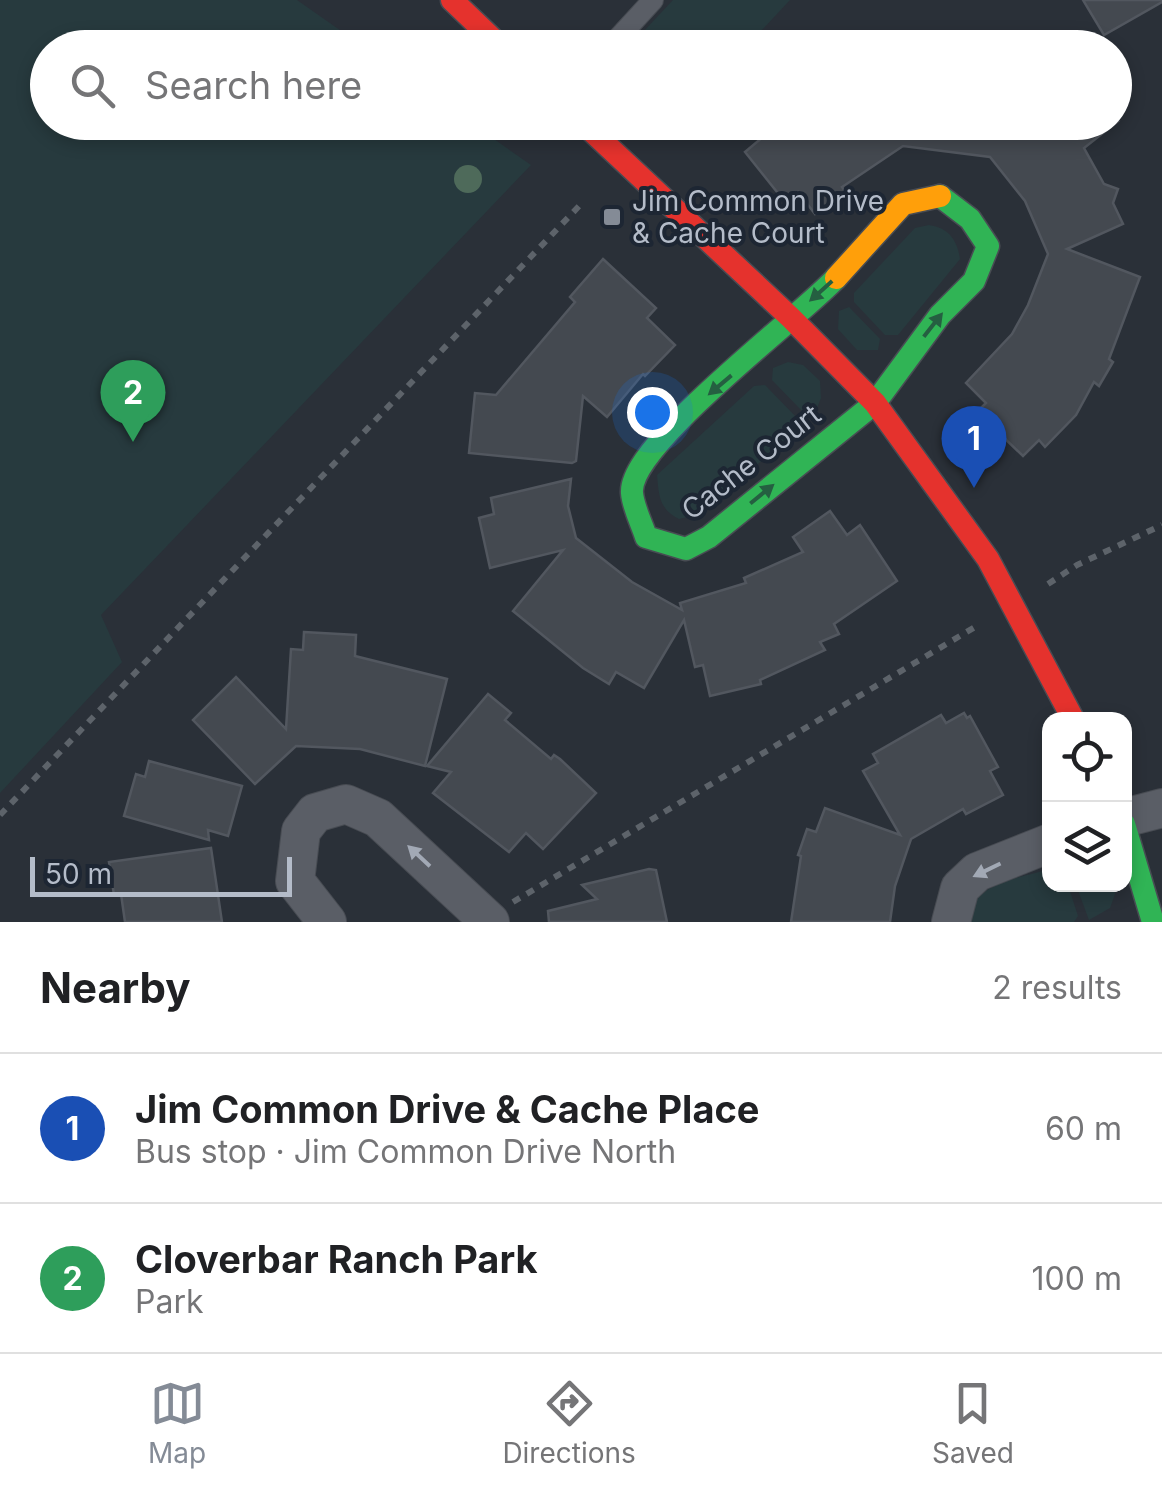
<!DOCTYPE html>
<meta charset="utf-8">
<style>
:root{--surface:#fff;--page:#f6f6f6;--text:#202124;--muted:#757577;--line:#e0e0e0;--accent:#848b96}
body{margin:0;font-family:Inter,sans-serif;background:var(--page);color:var(--text)}
.controls{position:absolute;right:30px;bottom:30px;display:grid;overflow:hidden;border-radius:20px;box-shadow:0 5px 15px #0003}
.controls button{width:90px;height:90px;display:grid;place-items:center;padding:0;border:0;border-bottom:2px solid var(--line);background:var(--surface);color:var(--text);font:50px sans-serif}
.scale{position:absolute;left:30px;bottom:25px;width:262px;box-sizing:border-box;padding-left:10px;border:5px solid #b4bcc9;border-top:0;font-size:28px;line-height:35px;white-space:nowrap;color:#b4bcc9;-webkit-text-stroke:8px #1d2633;paint-order:stroke}
.you{position:absolute;left:652px;top:412px;width:35px;height:35px;margin:-25px;border:8px solid #fff;border-radius:50%;background:#1a73e8;box-shadow:0 0 0 15px #1a73e833}
.badge{display:grid;place-items:center;width:65px;height:65px;border-radius:50%;background:var(--accent);color:#fff;font-size:32px;font-weight:700}
.pin{position:absolute;translate:-50% -82px;filter:drop-shadow(0 2px 5px #0008)}
.pin::after{content:'';position:absolute;top:52px;width:35px;height:30px;background:inherit;clip-path:polygon(0 0,100% 0,50% 100%)}
.list{margin:0;padding:0;list-style:none}
h2{display:flex;justify-content:space-between;align-items:center;height:130px;margin:0;padding:0 40px;font-size:42px}
h2 small{font-size:32px;font-weight:400;color:var(--muted)}
.list li{display:grid;grid-template-columns:65px 1fr auto;gap:30px;align-items:center;box-sizing:border-box;height:150px;padding:0 40px;border-top:2px solid var(--line)}
.list b{display:block;font-size:38px;white-space:nowrap}
.list p{margin:0;font-size:32px;white-space:nowrap;color:var(--muted)}
.list em{font-size:32px;font-style:normal;color:var(--muted)}
.icon{flex:none;width:55px;height:55px;fill:none;stroke:currentColor;stroke-width:2;stroke-linecap:round;stroke-linejoin:round}
.map{position:relative;flex:none;width:1162px;height:922px;overflow:hidden}
.search{position:absolute;background:var(--surface);box-shadow:0 5px 15px #0003;left:30px;right:30px;top:30px;height:110px;display:flex;align-items:center;gap:25px;box-sizing:border-box;padding:0 35px;border-radius:55px;color:var(--muted);font-size:38px}
.sheet{height:430px;background:var(--surface)}
nav{display:flex;justify-content:space-around;align-items:center;box-sizing:border-box;height:140px;border-top:2px solid var(--line);background:var(--surface);font-size:28px;color:var(--muted)}
nav a{display:grid;justify-items:center;gap:5px}
nav .on{color:var(--accent)}
.map>svg:first-child{display:block}
.green{fill:#273a3e}
.building{fill:#444950;stroke:#52575f;stroke-width:2.5}
.lines{fill:none;stroke-linecap:round;stroke-linejoin:round}
.lane-casing{stroke:#484c53;stroke-width:22}
.street-casing{stroke:#484c53;stroke-width:40}
.fast-casing{stroke:#484c53;stroke-width:25}
.slow-casing{stroke:#484c53;stroke-width:25}
.jam-casing{stroke:#484c53;stroke-width:25}
.path{stroke:#5d636a;stroke-width:6;stroke-dasharray:8 8;stroke-linecap:butt}
.lane{stroke:#5a5e66;stroke-width:20}
.street{stroke:#5a5e66;stroke-width:38}
.fast{stroke:#30b455;stroke-width:22}
.slow{stroke:#ff9f0a;stroke-width:22}
.jam{stroke:#e5322d;stroke-width:22}
.tree{fill:#4e6a5a}
.oneway{fill:#255f41}
.oneway2{fill:#a2a9b5}
.poi-dot{fill:#848b96;stroke:#1d2633;stroke-width:4}
.labels{text-anchor:middle;stroke-width:8;stroke-linejoin:round;paint-order:stroke}
.poi-label{font-size:28px;fill:#b4bcc9;stroke:#1d2633;text-anchor:start}
.street-label{font-size:28px;fill:#b4bcc9;stroke:#1d2633}
</style>
<div class="map">
<svg width="1162" height="922" viewBox="0 0 1162 922">
<rect width="100%" height="100%" fill="#2a3038"/>
<!-- green -->
<g class="green">
<path d="M0,0H297L364,47L48,48V122L471,123L531,165L101,615L122,662L0,793Z"/>
<path d="M673,0H790L746,47H629Z"/>
<path d="M929,225C949,228 957,240 960,259L898,335H885L854,302V293L915,228Z"/>
<path d="M849,307L880,339L878,350H857L838,329L839,311Z"/>
<path d="M788,362L803,365L820,381L821,398L815,413H804L772,380L773,368Z"/>
<path d="M765,385L798,419L796,430L703,513L679,519C659,509 659,496 657,475L754,386Z"/>
<path d="M1049,869L1050,884L1068,885L1078,916L1074,922H968C974,881 1015,880 1049,869Z"/>
<path d="M1076,885H1114L1115,894L1110,908L1089,920Z"/>
</g>
<!-- building -->
<g class="building">
<path d="M1083,0H1162V2L1104,35Z"/>
<path d="M751,122H1117L1084,148L1104,184L1118,189L1113,203L1123,224L1067,249L1140,277L1109,359L1113,362L1099,386L1094,382L1076,415L1045,447L1039,440L1023,456L977,412L986,403L966,383L1012,334L1028,305L1048,254L1025,201L990,157L903,146L842,187L845,191L815,214L798,192L785,202L745,152L763,137Z"/>
<path d="M603,259L656,308L647,318L675,345L645,376L643,374L607,417L583,396L576,461L572,463L469,453L475,393L496,395L575,302L570,297Z"/>
<path d="M571,479L568,506L576,538L632,582L682,610L680,603L746,583L744,578L803,552L793,537L830,511L847,535L860,525L897,581L834,624L839,634L820,642L825,650L760,680L761,684L710,696L703,665L695,667L684,620L644,688L616,672L609,684L583,668L513,611L563,550L490,568L479,518L494,514L491,498Z"/>
<path d="M304,632L356,635L355,656L447,679L425,766L360,749L296,746L255,784L193,720L236,677L286,729L291,649L303,650Z"/>
<path d="M488,694L511,713L505,720L551,759L554,755L560,759L596,793L543,849L526,833L509,852L433,793L451,772L427,766Z"/>
<path d="M964,713L967,718L970,716L998,767L990,771L1003,795L966,814L963,809L911,839L895,886L890,922H791L801,856L798,855L807,829L816,832L825,808L900,835L863,771L878,763L873,754L941,715L946,723Z"/>
<path d="M149,761L242,786L228,836L208,830L209,840L124,816L136,774L145,777Z"/>
<path d="M211,848L222,922H125L121,894L114,895L109,862Z"/>
<path d="M649,869L656,870L667,922H549L548,911L597,899L582,885Z"/>
</g>
<g class="lines">
<defs>
<path id="lane" d="M609,48L653,0"/>
<g id="street">
<path d="M1124,818L1162,808"/>
<path d="M327,922L295,881L301,831L315,813L346,804L378,818L490,922"/>
<path d="M951,922L960,888L977,872L1050,843"/>
</g>
<g id="fast">
<path d="M836,278C799,318 628,445 632,493C633,507 642,524 646,537L686,549L709,537L875,403L940,315L974,281L988,246L970,219L940,196"/>
<path d="M1124,824L1153,922"/>
</g>
<path id="slow" d="M836,278L903,204L940,196"/>
<g id="jam">
<path d="M452,0L502,48"/>
<path d="M582,122L791,318L875,403L988,559L1073,719"/>
</g>
</defs>
<!-- lane casing -->
<use href="#lane" class="lane-casing"/>
<!-- street casing -->
<use href="#street" class="street-casing"/>
<!-- fast casing -->
<use href="#fast" class="fast-casing"/>
<!-- slow casing -->
<use href="#slow" class="slow-casing"/>
<!-- jam casing -->
<use href="#jam" class="jam-casing"/>
<!-- path -->
<g class="path">
<path d="M1048,584L1077,565L1162,525"/>
<path d="M0,815L581,204"/>
<path d="M513,902L975,627"/>
</g>
<!-- lane -->
<use href="#lane" class="lane"/>
<!-- street -->
<use href="#street" class="street"/>
<!-- fast -->
<use href="#fast" class="fast"/>
<!-- slow -->
<use href="#slow" class="slow"/>
<!-- jam -->
<use href="#jam" class="jam"/>
</g>
<!-- trees -->
<circle class="tree" cx="468" cy="179" r="14"/>
<!-- one-way arrows -->
<defs><path id="oneway-solid" d="M-6-.8H1V-3.2L6.5 0L1 3.2V.8H-6Z" transform="scale(2.5)"/></defs>
<g class="oneway">
<use href="#oneway-solid" transform="translate(821 291) rotate(138)"/>
<use href="#oneway-solid" transform="translate(933 325) rotate(-52)"/>
<use href="#oneway-solid" transform="translate(720 385) rotate(140)"/>
<use href="#oneway-solid" transform="translate(762 494) rotate(-39)"/>
</g>
<g class="oneway2">
<use href="#oneway-solid" transform="translate(419 856) rotate(-137)"/>
<use href="#oneway-solid" transform="translate(987 870) rotate(154)"/>
</g>
<!-- markers -->
<rect class="poi-dot" x="602" y="207" width="20" height="20" rx="5"/>
<g class="labels">
<!-- poi labels -->
<g class="poi-label">
<text x="632" y="211">Jim Common Drive<tspan x="632" dy="32">&amp; Cache Court</tspan></text>
</g>
<!-- street labels -->
<g class="street-label">
<text transform="translate(751 462) rotate(-38)" y="10">Cache Court</text>
</g>
</g>
</svg>
<div class="controls">
<button><svg class="icon" aria-label="locate" viewBox="0 0 24 24"><circle cx="12" cy="12" r="6"/><path d="M12 2v4M12 18v4M2 12h4M18 12h4"/></svg></button>
<button><svg class="icon" aria-label="layers" viewBox="0 0 24 24"><path d="M12 4l9 5-9 5-9-5zM3 14l9 5 9-5"/></svg></button>
</div>
<div class="scale">50 m</div>
<div class="you"></div>
<div class="pin badge" style="left:974px;top:488px;background:#1a4fb4">1</div>
<div class="pin badge" style="left:133px;top:442px;background:#2e9e5b">2</div>
<div class="search"><svg class="icon" aria-label="search" viewBox="0 0 24 24"><circle cx="10" cy="10" r="6"/><path d="M15 15l6 6"/></svg>Search here</div>
</div>
<section class="sheet">
<h2>Nearby<small>2 results</small></h2>
<ul class="list">
<li><span class="badge" style="background:#1a4fb4">1</span><div><b>Jim Common Drive &amp; Cache Place</b><p>Bus stop · Jim Common Drive North</p></div><em>60 m</em></li>
<li><span class="badge" style="background:#2e9e5b">2</span><div><b>Cloverbar Ranch Park</b><p>Park</p></div><em>100 m</em></li>
</ul>
</section>
<nav>
<a class="on"><svg class="icon" aria-label="map" viewBox="0 0 24 24"><path d="M3 6l6-2 6 2 6-2v14l-6 2-6-2-6 2zM9 4v14M15 6v14"/></svg>Map</a>
<a><svg class="icon" aria-label="directions" viewBox="0 0 24 24"><path d="M12 3l9 9-9 9-9-9zM9 14v-3h6M13 9l2 2-2 2"/></svg>Directions</a>
<a><svg class="icon" aria-label="saved" viewBox="0 0 24 24"><path d="M7 4h10v16l-5-4-5 4z"/></svg>Saved</a>
</nav>
